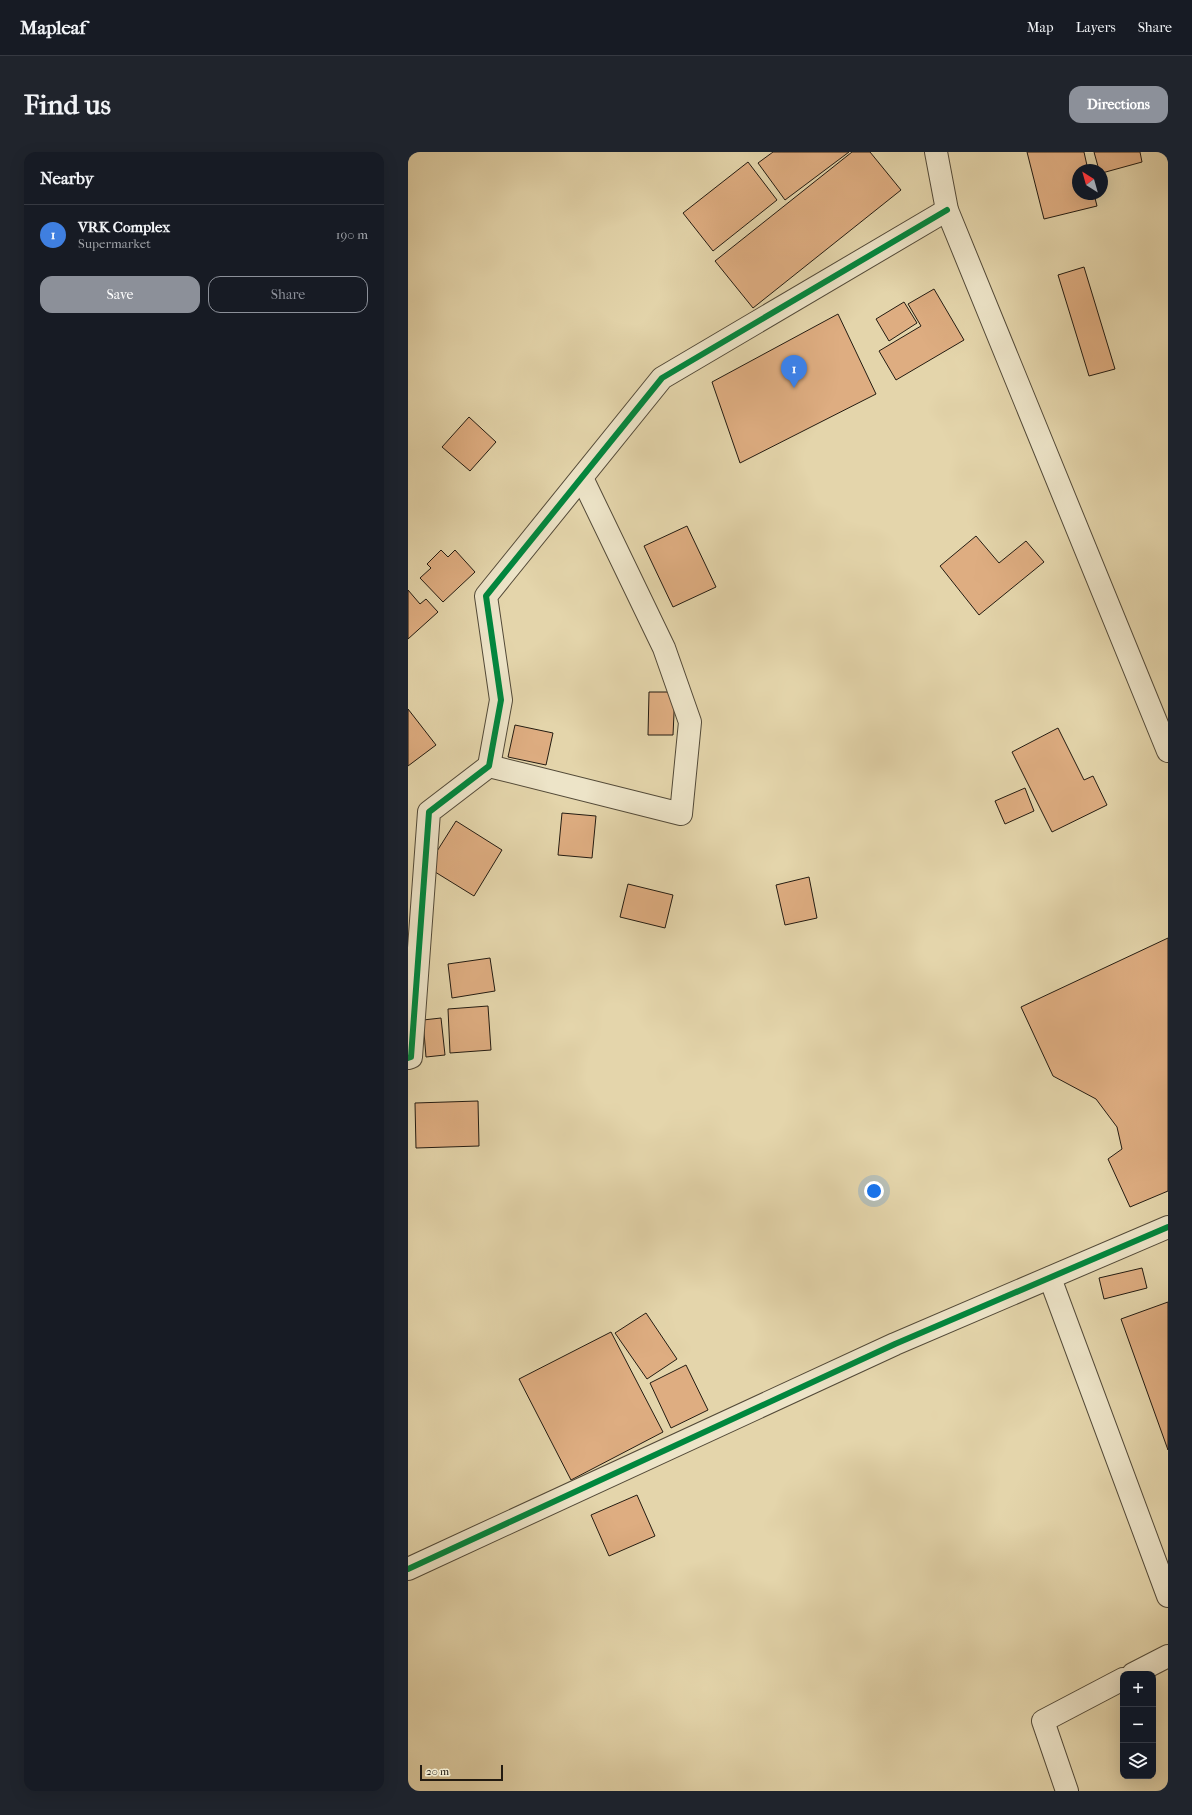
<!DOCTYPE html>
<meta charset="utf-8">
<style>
:root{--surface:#171b24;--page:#20242c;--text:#f1f3f6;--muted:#9ea1a6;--line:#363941;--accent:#8c9099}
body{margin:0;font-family:"IM FELL French Canon",serif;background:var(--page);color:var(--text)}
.controls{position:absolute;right:12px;bottom:12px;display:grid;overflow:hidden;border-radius:8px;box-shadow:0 4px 16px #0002}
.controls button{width:36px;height:36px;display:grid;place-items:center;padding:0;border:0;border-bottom:1px solid var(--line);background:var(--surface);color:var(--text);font:20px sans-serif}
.compass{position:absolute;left:664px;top:12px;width:36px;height:36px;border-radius:50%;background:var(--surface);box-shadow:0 4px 16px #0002;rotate:323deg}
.scale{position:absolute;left:12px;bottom:10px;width:83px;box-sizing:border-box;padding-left:4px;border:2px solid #231b11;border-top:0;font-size:11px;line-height:14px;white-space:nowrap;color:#231b11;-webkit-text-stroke:3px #ede4c8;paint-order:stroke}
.you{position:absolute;left:466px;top:1039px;width:14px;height:14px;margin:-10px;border:3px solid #fff;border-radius:50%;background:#1a73e8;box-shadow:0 0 0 6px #1a73e833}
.badge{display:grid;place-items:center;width:26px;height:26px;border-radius:50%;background:var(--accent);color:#fff;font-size:13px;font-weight:700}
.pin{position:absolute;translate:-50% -33px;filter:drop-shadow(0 1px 2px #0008)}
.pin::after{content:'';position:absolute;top:21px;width:14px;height:12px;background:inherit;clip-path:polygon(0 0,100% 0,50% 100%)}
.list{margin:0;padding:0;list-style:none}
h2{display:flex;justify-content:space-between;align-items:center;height:52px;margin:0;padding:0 16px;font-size:17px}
h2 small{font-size:13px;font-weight:400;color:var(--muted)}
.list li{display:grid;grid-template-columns:26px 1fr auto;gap:12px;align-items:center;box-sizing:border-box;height:60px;padding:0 16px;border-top:1px solid var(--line)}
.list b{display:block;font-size:15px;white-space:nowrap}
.list p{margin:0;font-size:13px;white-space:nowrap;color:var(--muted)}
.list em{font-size:13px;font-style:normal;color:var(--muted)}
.actions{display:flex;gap:8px;padding:12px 16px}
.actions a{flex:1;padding:9px 0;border:1px solid var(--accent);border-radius:12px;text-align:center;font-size:14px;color:var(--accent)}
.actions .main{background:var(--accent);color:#fff}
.icon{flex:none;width:22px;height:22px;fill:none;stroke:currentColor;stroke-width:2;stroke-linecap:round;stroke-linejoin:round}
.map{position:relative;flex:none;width:760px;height:1639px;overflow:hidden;border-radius:12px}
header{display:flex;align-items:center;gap:24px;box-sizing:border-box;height:56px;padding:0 20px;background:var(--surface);border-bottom:1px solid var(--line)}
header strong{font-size:19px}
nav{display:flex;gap:22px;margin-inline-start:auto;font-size:14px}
.intro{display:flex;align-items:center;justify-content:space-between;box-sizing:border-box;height:96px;padding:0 24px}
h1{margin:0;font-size:28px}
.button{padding:10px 18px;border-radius:12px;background:var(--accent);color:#fff;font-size:14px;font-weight:700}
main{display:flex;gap:24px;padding:0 24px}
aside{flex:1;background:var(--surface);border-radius:12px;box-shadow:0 4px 16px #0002}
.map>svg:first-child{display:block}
.building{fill:#dead81;stroke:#231b11}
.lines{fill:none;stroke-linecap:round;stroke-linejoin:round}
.minor-casing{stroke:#534a38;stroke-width:24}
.minor{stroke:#ede4c8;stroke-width:22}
.cycleway-casing{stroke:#ede4c8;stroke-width:8}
.cycleway{stroke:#00873e;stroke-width:6}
</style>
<header>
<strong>Mapleaf</strong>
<nav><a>Map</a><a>Layers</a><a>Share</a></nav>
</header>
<div class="intro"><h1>Find us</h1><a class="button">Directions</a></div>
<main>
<aside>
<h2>Nearby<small></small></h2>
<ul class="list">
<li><span class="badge" style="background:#3f7fe0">1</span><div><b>VRK Complex</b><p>Supermarket</p></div><em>190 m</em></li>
</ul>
<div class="actions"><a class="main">Save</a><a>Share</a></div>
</aside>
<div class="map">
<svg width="760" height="1639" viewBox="0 0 760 1639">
<rect width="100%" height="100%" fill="#e4d5ab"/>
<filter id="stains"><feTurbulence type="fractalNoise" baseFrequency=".005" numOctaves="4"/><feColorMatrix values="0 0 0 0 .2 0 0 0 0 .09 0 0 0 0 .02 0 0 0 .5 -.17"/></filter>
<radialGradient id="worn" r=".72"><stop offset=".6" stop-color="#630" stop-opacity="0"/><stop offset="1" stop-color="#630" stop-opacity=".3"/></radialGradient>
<!-- building -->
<g class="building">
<path d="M365,0H441L377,48L350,11Z"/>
<path d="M444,0H462L493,38L345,156L307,109Z"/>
<path d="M619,0H676L680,18H670V42H686L689,54L636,67Z"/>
<path d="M686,0H732L734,10L694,21V18H691Z"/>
<path d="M340,10L369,48L305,99L275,61Z"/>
<path d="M676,115L707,217L681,224L650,123Z"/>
<path d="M526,137L556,188L488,228L471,199L513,174L500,152Z"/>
<path d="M496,150L509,171L481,189L468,167Z"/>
<path d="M430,162L468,242L332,311L304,230Z"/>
<path d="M61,265L88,290L62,319L34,295Z"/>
<path d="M279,374L308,435L265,455L236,394Z"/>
<path d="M568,384L591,411L618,389L636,410L571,463L532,414Z"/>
<path d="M33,398L40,405L47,398L67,420L35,450L12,426L23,416L19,412Z"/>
<path d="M0,438L12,452L18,447L30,460L0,487Z"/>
<path d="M241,540H267L265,583H240Z"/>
<path d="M0,557L28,593L0,614Z"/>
<path d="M107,573L145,581L138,613L100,605Z"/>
<path d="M650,576L676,628L685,624L699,653L644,680L604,600Z"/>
<path d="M617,636L626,659L597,672L587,649Z"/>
<path d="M154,661L188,664L184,706L150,703Z"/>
<path d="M48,669L94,698L66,744L19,715Z"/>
<path d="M401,725L409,766L377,773L368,733Z"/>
<path d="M220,732L265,743L257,776L212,765Z"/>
<path d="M760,786V1039L722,1055L700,1007L714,997L709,975L688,947L645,924L613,855Z"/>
<path d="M82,806L87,839L44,846L40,812Z"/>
<path d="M80,854L83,898L42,901L40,857Z"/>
<path d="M33,866L37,903L18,905L15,868Z"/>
<path d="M70,949L71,994L8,996L7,951Z"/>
<path d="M734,1116L739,1136L696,1147L691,1126Z"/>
<path d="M760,1150V1298L713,1167Z"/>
<path d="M238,1161L269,1207L239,1227L207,1181Z"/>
<path d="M203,1180L255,1280L163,1328L111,1227Z"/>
<path d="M278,1213L300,1258L263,1276L242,1231Z"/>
<path d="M229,1343L247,1384L201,1404L183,1363Z"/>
</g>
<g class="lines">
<defs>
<g id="minor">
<path d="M528,0L539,58L760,599"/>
<path d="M81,614L273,662L282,570L256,496L174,326"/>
<path d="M0,906L3,905L21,660L81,614L93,548L78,444L254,226L539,58"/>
<path d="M642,1126L760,1444"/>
<path d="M0,1417L487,1192L760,1075"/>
<path d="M725,1522L760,1504"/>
<path d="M659,1639L635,1569L715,1527"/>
</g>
</defs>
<!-- minor casing -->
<use href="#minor" class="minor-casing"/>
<!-- minor -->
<use href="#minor" class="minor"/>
<defs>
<g id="cycleway">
<path d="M0,906L3,905L21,660L81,614L93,548L78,444L254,226L539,58"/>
<path d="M0,1417L487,1192L760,1075"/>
</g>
</defs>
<!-- cycleway casing -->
<use href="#cycleway" class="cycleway-casing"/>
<!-- cycleway -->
<use href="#cycleway" class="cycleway"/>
</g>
<rect width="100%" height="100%" filter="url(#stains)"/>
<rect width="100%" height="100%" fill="url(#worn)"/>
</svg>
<div class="controls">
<button>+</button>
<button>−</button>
<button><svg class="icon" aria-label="layers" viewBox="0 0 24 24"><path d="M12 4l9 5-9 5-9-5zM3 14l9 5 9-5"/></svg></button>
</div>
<svg class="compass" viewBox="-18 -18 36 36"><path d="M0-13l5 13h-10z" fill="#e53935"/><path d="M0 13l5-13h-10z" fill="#9ea1a6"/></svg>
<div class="scale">20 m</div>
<div class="you"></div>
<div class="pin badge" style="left:386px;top:236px;background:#3f7fe0">1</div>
</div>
</main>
